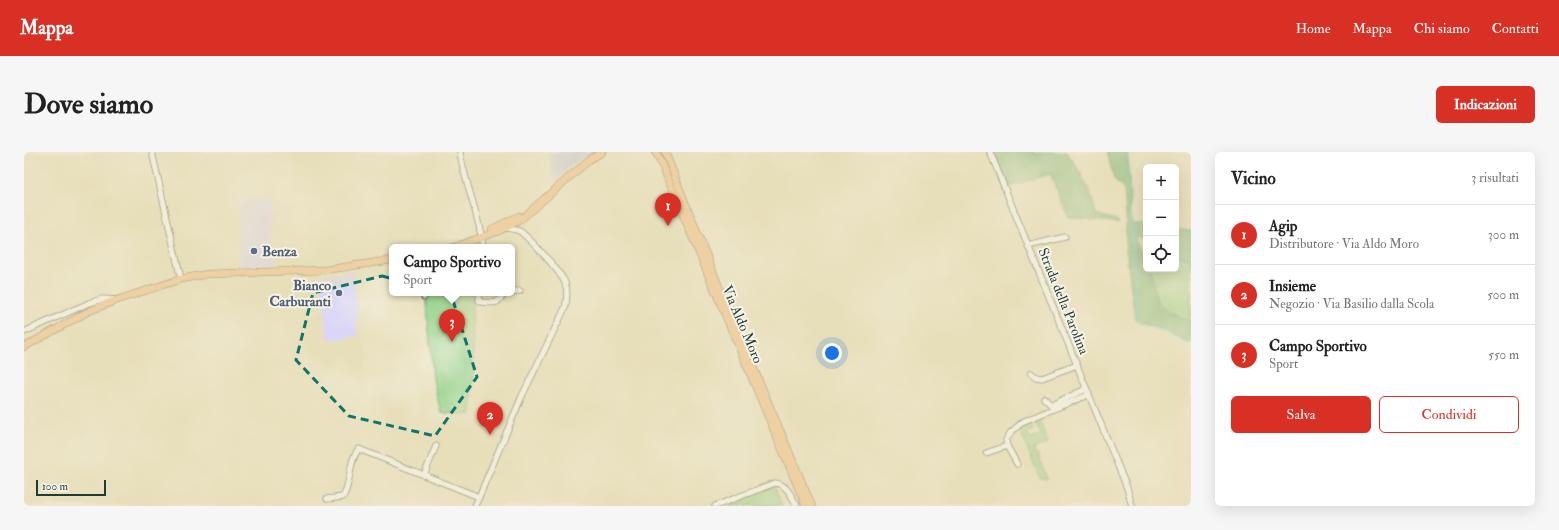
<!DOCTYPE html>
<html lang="it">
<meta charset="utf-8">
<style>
:root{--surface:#fff;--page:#f6f6f6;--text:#222;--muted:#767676;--line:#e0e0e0;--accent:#d93025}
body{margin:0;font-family:"IM FELL Double Pica",serif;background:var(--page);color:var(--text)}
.controls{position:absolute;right:12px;top:12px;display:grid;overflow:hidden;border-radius:6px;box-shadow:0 4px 16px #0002}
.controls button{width:36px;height:36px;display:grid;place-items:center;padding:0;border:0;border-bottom:1px solid var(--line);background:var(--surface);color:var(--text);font:20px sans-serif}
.scale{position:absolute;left:12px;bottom:10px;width:70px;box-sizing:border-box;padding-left:4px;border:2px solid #1f3d34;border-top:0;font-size:11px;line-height:14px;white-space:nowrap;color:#1f3d34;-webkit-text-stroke:3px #f7f3e8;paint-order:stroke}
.you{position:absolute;left:808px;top:201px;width:14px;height:14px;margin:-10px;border:3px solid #fff;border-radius:50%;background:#1a73e8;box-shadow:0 0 0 6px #1a73e833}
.badge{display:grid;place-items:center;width:26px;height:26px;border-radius:50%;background:var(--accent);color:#fff;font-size:13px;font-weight:700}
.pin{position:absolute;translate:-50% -33px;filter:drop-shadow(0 1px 2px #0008)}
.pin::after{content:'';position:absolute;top:21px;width:14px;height:12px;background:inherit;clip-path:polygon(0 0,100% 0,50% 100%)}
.popup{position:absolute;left:365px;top:92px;width:126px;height:52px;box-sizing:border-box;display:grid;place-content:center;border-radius:6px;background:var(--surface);filter:drop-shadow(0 1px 3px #0005);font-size:13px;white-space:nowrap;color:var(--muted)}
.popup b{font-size:15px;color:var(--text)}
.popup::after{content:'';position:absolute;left:50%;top:100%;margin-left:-8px;border:8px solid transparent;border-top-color:var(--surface)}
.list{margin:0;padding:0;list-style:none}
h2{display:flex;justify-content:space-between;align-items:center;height:52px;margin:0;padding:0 16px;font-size:17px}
h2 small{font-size:13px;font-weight:400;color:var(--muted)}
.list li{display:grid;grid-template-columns:26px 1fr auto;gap:12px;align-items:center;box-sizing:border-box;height:60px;padding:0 16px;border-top:1px solid var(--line)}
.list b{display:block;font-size:15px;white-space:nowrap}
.list p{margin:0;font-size:13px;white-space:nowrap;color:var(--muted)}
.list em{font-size:13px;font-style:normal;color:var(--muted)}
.actions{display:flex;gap:8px;padding:12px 16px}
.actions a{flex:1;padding:9px 0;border:1px solid var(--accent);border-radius:6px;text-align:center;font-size:14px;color:var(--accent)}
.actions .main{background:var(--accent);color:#fff}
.icon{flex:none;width:22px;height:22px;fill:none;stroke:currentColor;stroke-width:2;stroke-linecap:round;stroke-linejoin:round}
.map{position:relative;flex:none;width:1167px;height:354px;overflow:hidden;border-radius:6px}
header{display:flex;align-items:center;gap:24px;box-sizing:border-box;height:56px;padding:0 20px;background:var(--accent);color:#fff}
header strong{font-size:19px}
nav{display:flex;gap:22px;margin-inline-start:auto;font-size:14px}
.intro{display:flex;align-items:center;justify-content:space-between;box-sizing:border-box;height:96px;padding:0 24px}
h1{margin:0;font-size:28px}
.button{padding:10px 18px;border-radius:6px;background:var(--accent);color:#fff;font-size:14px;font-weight:700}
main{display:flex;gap:24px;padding:0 24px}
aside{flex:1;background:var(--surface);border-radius:6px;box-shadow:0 4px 16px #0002}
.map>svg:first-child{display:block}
.built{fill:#dad6f7}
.industrial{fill:#c0c2dd}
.green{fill:#94d288;stroke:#5a885e}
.forest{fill:#77b474;stroke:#4b7854}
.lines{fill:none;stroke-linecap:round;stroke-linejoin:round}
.stream{stroke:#58c6cc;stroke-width:1.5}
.minor-casing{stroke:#3d5548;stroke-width:7}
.major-casing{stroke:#3d5548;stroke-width:8}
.minor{stroke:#fff;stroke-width:5.5}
.major{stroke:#f6be87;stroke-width:7}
.marked{fill:none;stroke:#0f766e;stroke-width:3;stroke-dasharray:8 5;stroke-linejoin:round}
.service-dot{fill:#5c6f8a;stroke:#f7f3e8;stroke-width:1.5}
.labels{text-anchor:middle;stroke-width:4;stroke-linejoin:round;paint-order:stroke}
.service-label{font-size:14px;font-weight:bold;fill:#4e5e75;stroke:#f7f3e8;text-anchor:start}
.street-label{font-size:14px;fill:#1f3d34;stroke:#f7f3e8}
</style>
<header>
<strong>Mappa</strong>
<nav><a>Home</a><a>Mappa</a><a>Chi siamo</a><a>Contatti</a></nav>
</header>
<div class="intro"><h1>Dove siamo</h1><a class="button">Indicazioni</a></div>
<main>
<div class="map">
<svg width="1167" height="354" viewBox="0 0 1167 354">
<rect width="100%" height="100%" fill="#f7f3e8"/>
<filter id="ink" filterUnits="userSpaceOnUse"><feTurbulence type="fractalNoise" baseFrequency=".025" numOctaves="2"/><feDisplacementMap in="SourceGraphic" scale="8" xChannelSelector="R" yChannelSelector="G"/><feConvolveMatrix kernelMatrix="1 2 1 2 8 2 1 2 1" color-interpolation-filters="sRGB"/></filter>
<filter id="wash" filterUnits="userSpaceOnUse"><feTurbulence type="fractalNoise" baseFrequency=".012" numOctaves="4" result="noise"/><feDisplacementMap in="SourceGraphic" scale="16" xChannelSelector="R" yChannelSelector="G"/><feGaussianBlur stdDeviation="0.9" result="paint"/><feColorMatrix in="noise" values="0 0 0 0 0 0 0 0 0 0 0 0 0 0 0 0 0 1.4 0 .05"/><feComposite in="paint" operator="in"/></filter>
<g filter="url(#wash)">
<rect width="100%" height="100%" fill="#e7dfb9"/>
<!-- built -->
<g class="built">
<path d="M214,48H247V98L254,114H215Z"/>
<path d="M329,119L334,164L332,168L334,184L308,188L304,185L296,123Z"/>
</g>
<!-- industrial -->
<path class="industrial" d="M524,0H568L545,16L531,31Z"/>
<!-- green -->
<g class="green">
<path d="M1152,102L1167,108V169C1156,166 1135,157 1132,145C1129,135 1129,126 1126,117H1152Z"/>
<path d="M402,141H449L448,152L450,225L447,262L417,261L409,227Z"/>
<path d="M1014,265L1024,291L1011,296V297L1009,298L1011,302L1013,301L1023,327L1016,326L994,274L1008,269L1006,271L1009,278L1003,280L1007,287L1017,283L1011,269Z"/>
<path d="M750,334L758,354H704Z"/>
</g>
<!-- forest -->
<g class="forest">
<path d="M966,0H1043C1057,20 1067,38 1072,62L1093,68L1094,71L1044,65L1026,22L981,36Z"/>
<path d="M1083,0H1103L1106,61L1110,72L1122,73V88L1115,85L1112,88C1119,100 1122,102 1122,117H1126C1129,126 1129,135 1132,145C1135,157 1156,166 1167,169V191L1111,167L1102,98V63L1100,38L1090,28Z"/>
<path d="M1152,77L1167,79V108L1152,102Z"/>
</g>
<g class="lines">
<!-- stream -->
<path class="stream" d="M1104,0L1113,170L1139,179L1167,193"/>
</g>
</g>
<g filter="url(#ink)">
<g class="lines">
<defs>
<g id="minor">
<path d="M128,0L157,127"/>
<path d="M436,0C441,32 455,62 459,95"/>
<path d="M966,0L1103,336L1108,354"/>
<path d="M1004,94L1041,85"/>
<path d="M400,141V145"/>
<path d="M456,141L455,148L457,150C461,150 469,152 473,150C477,147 478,143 483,141"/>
<path d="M488,141L492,139H496"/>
<path d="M0,180L65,151L78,147L93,148"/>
<path d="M1007,221L1012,225L1018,226L1053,213"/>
<path d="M1020,246L1027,253L1062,237"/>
<path d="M983,294L993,312"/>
<path d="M962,301L983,294L982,288L987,280L1000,269L1064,243"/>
<path d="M400,323L412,294"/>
<path d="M303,347L319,345C327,332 325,306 335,297L455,345"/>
<path d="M451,354L498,244L541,156C543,148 544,139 541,131C536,119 508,89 497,80C492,77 487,77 482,76"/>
<path d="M691,354L751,331C762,331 768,345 773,354"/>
</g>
<g id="major">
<path d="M631,0L635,6L782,354"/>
<path d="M641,0L691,125L788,354"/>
<path d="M468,77L495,64"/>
<path d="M430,95L475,79L496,68L565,8L578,0"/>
<path d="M0,195L65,159L93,148L157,127L184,122L301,118L368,108"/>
</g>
</defs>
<!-- minor casing -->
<use href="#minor" class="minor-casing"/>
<!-- major casing -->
<use href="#major" class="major-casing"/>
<!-- minor -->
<use href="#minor" class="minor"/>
<!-- major -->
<use href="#major" class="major"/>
</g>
</g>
<!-- marked area -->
<path d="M0 0H1167V354H0ZM358,124L427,142L453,225L411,284L325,264L272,208L289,141Z" fill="#e7dfb9" fill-opacity=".55" fill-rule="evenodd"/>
<path class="marked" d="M358,124L427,142L453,225L411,284L325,264L272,208L289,141Z"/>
<!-- markers -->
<g class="service-dot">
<circle cx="230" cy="99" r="4"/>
<circle cx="315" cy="141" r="4"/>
</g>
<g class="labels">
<!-- service labels -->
<g class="service-label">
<text x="238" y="104">Benza</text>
<text x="307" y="138" text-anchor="end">Bianco<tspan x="307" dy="16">Carburanti</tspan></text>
</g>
<!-- street labels -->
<g class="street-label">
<text transform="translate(1040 149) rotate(68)" y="5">Strada della Parolina</text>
<text transform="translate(719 172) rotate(67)" y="5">Via Aldo Moro</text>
</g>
</g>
</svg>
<div class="controls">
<button>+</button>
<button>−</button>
<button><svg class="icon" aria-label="locate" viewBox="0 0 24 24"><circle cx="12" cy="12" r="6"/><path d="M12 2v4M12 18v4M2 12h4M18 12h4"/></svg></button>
</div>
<div class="scale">100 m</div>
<div class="you"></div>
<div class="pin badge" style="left:644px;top:74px">1</div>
<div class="pin badge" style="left:466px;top:283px">2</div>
<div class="pin badge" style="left:428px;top:190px">3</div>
<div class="popup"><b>Campo Sportivo</b>Sport</div>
</div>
<aside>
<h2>Vicino<small>3 risultati</small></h2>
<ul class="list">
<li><span class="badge">1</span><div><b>Agip</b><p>Distributore · Via Aldo Moro</p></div><em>300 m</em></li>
<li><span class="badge">2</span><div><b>Insieme</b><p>Negozio · Via Basilio dalla Scola</p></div><em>500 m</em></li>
<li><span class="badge">3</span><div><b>Campo Sportivo</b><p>Sport</p></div><em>550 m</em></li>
</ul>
<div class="actions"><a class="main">Salva</a><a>Condividi</a></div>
</aside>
</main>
